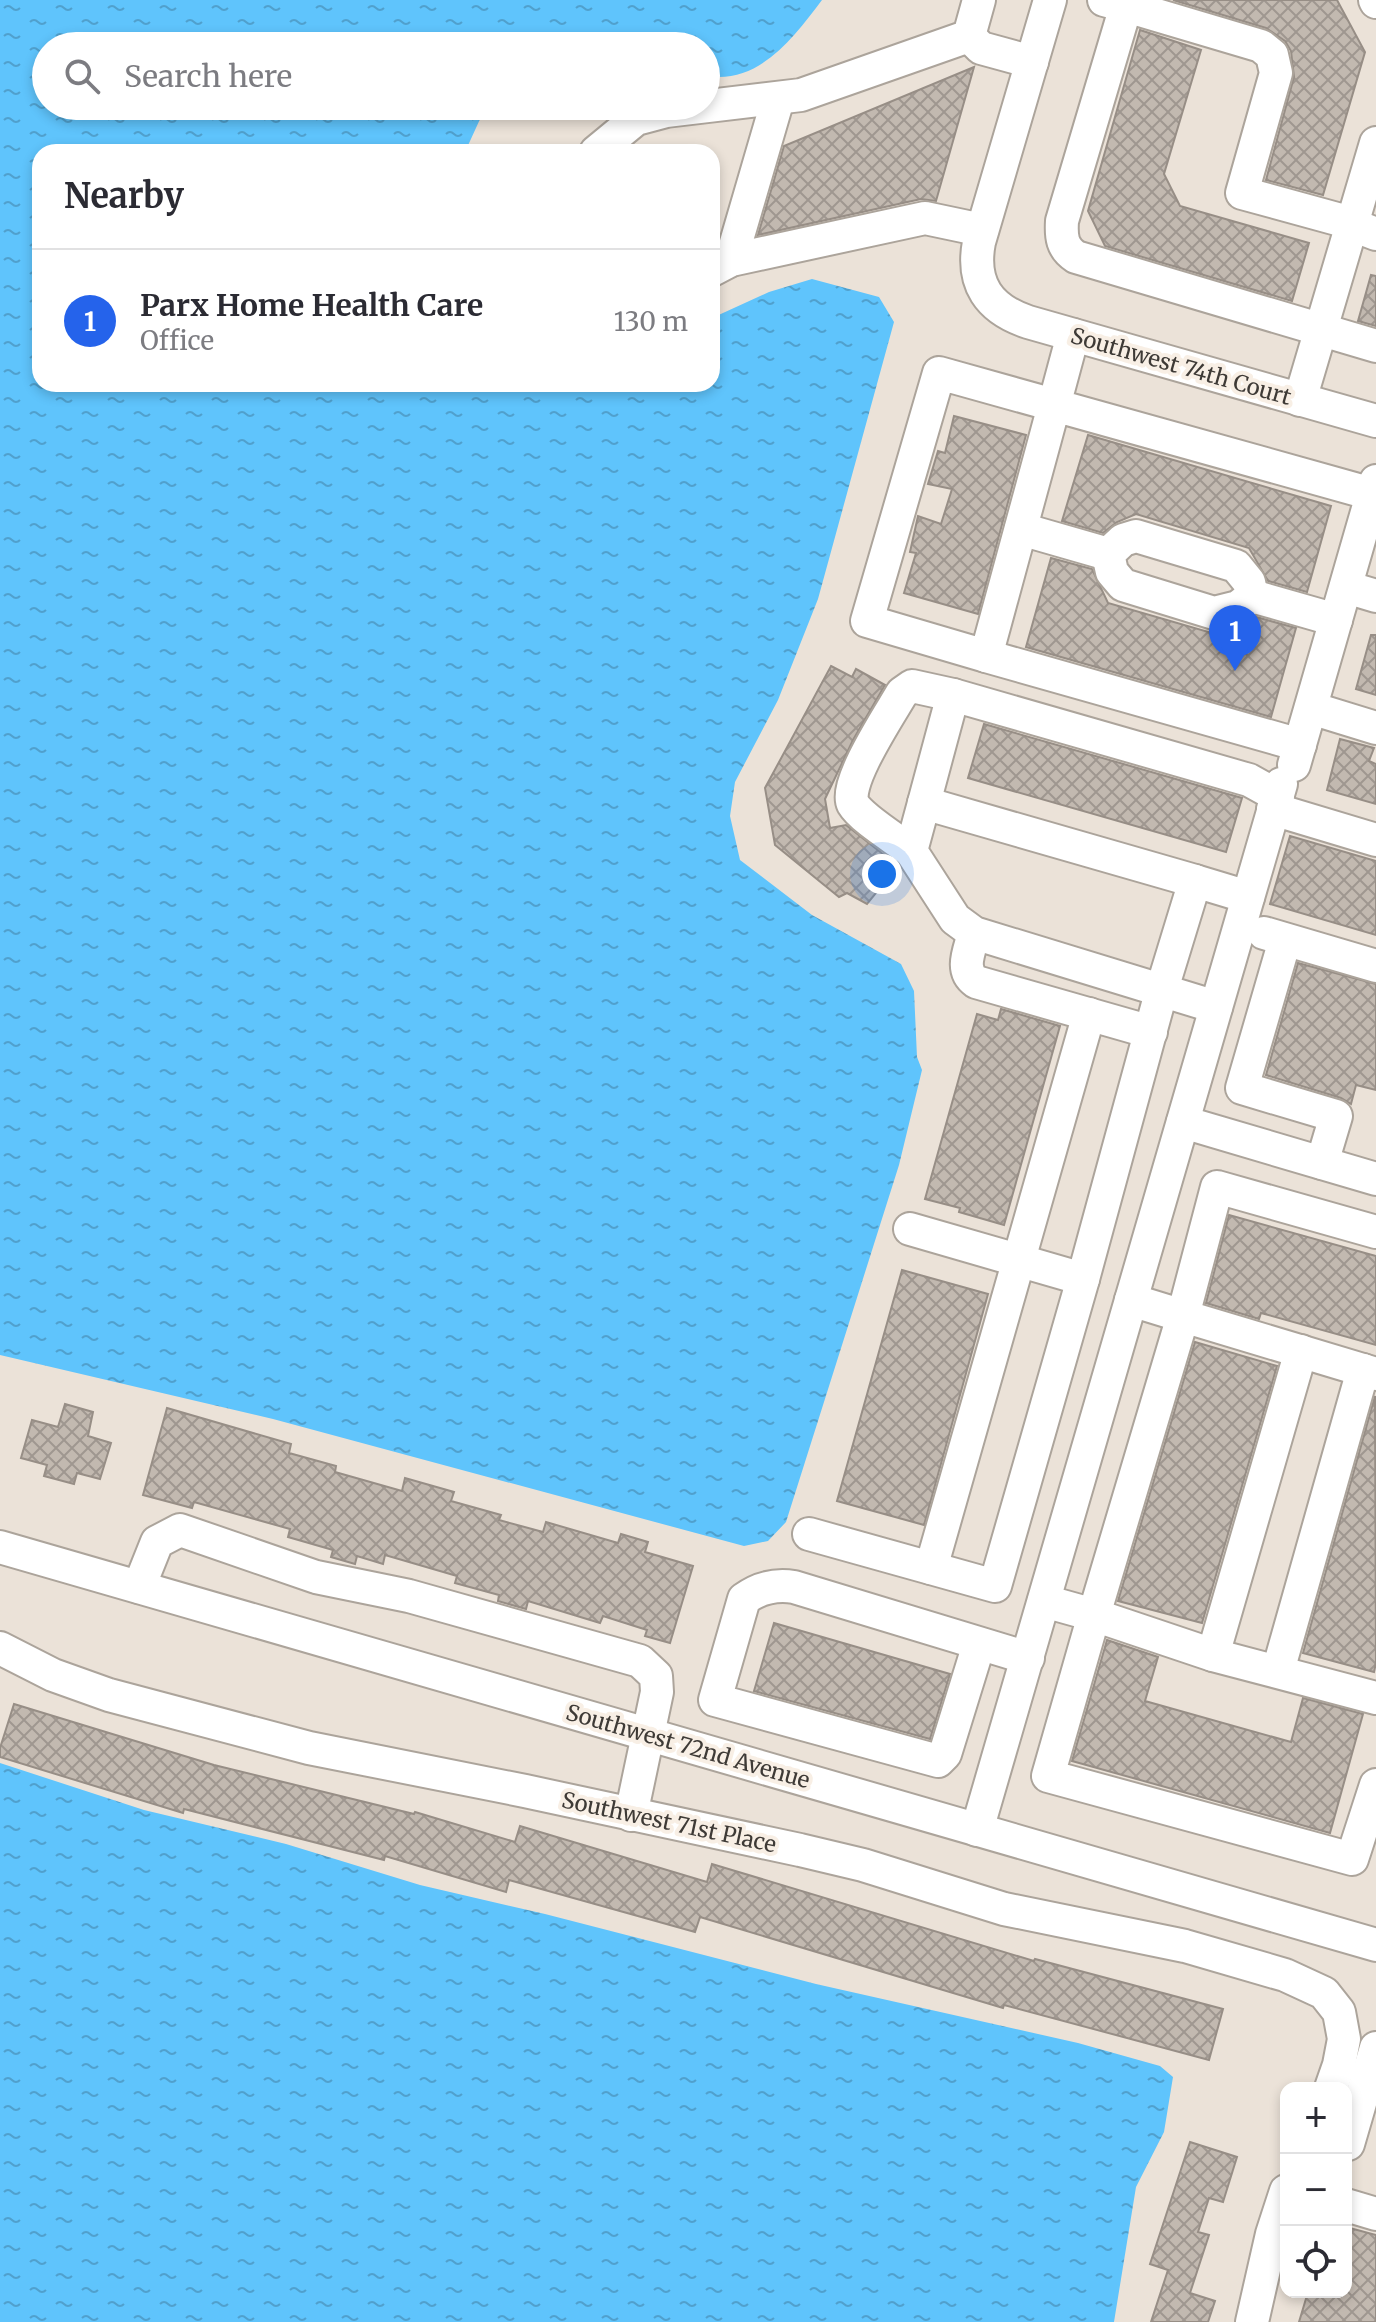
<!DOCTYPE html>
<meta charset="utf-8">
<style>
:root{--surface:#fff;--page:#f7f7f7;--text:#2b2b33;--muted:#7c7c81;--line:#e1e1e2;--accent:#2563eb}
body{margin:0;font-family:Merriweather,serif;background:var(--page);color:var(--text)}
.controls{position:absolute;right:24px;bottom:24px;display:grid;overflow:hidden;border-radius:16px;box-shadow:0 4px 12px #0003}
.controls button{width:72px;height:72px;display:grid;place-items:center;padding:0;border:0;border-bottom:2px solid var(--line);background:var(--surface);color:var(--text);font:40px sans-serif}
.you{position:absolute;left:882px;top:874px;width:28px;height:28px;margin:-20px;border:6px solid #fff;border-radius:50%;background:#1a73e8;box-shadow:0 0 0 12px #1a73e833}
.badge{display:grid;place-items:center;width:52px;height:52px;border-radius:50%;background:var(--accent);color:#fff;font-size:26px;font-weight:700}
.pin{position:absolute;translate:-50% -66px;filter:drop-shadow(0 2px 4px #0008)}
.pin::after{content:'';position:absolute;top:42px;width:28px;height:24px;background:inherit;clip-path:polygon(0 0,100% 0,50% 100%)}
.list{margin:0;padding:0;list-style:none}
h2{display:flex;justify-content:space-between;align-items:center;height:104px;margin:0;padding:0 32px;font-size:34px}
h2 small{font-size:26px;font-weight:400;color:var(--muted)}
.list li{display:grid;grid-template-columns:52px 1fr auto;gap:24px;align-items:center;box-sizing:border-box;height:144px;padding:0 32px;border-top:2px solid var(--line)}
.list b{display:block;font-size:30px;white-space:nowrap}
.list p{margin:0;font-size:26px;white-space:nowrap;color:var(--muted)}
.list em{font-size:26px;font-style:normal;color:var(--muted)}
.icon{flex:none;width:44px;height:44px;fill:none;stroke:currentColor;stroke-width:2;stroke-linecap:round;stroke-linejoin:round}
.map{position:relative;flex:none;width:1376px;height:2322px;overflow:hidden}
.search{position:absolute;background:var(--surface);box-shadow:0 4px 12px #0003;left:32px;top:32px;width:688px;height:88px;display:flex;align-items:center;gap:20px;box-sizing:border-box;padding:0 28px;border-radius:44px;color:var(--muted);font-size:30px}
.panel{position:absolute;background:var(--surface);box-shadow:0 4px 12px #0003;left:32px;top:144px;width:688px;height:248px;border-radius:24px}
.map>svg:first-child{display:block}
.water{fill:url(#water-ripples)}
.building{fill:url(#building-cross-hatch);stroke:#978e86;stroke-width:2}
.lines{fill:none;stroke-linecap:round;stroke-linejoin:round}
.minor-casing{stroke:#aca49b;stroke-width:36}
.minor{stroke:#fff;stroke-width:32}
.labels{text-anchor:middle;stroke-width:8;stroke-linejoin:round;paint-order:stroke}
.street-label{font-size:22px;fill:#3e3a36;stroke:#f8efe5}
</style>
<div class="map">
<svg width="1376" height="2322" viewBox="0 0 1376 2322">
<defs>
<pattern id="water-ripples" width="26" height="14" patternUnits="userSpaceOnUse" patternTransform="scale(2)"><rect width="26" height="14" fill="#5fc4fc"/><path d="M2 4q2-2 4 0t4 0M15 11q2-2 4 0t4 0" fill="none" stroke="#50a0cd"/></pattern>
<pattern id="building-cross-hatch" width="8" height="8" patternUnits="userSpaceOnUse" patternTransform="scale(2)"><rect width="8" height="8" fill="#c2b9b0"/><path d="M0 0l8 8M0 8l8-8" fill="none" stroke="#9f9790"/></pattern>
</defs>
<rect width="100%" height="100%" fill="#ebe2d8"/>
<!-- water -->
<g class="water">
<path d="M0,0H822C794,37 759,85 706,76V46H577L558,43L533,46H46V106H486L465,152H40V384H712V318L769,292L812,279L879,297L894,322L818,599L778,700L735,782L730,816L740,860L812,915L901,964L914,991L917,1057L922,1070L899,1165L786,1522L768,1541L744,1546L273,1419L0,1355Z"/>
<path d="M0,1763L144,1810L286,1844L420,1885L545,1914L816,1984L1078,2043L1160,2066L1173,2077L1164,2132L1136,2187L1114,2322H0Z"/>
</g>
<!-- building -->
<g class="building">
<path d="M1173,0H1337L1365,52L1323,195L1266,180L1294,77L1291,51L1285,41L1266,28Z"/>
<path d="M1140,30L1201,50L1164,174L1180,206L1309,243L1292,301L1105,246L1088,211Z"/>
<path d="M974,67L936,201L921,199L758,235L784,146Z"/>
<path d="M1371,275L1376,276V326L1358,321Z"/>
<path d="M954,416L1026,435L978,614L904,593L916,553L910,552L918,516L941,524L952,489L928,484L938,451L945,453Z"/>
<path d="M1088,435L1331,506L1307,592L1268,581L1249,548L1136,514L1117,522L1103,533L1062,521Z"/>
<path d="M1051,558L1092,569L1108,603L1222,636L1252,623L1256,617L1296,628L1271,717L1026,647Z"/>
<path d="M1371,635H1376V695L1356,689Z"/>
<path d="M831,666L852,677L856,669L885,685L853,740L825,799L830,828L846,825L898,866L867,904L847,893L839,897L775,845L765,788Z"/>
<path d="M984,724L1242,798L1226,852L968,778Z"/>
<path d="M1340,739L1374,748L1369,761L1376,764V804L1327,790Z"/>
<path d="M1290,836L1376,861V935L1270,904Z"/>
<path d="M1298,963L1376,984V1090L1356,1085L1351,1104L1341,1098L1266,1075Z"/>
<path d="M1001,1009L1060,1026L1004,1225L959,1212L960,1208L925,1199L977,1014L998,1020Z"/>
<path d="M1229,1215L1376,1256V1345L1261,1313L1259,1319L1206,1303Z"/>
<path d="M902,1270L988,1294L924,1525L837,1501Z"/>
<path d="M1195,1342L1277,1366L1202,1623L1118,1601Z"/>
<path d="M1375,1396L1376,1663L1374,1672L1303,1653Z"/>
<path d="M65,1404L93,1412L88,1436L111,1443L100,1479L77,1473L74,1484L44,1476L47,1465L21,1458L32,1420L58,1427Z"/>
<path d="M167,1408L291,1444L289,1453L336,1466L335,1472L402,1491L405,1478L454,1492L451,1501L501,1515L499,1520L543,1532L546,1522L618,1543L621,1534L648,1542L645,1552L693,1566L670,1643L645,1636L647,1630L603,1616L600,1623L528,1601L526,1609L498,1601L499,1595L455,1583L457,1576L385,1555L383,1564L357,1556L355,1564L331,1557L333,1550L288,1537L290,1529L194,1502L192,1508L143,1495Z"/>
<path d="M774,1623L950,1674L930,1739L754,1691Z"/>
<path d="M1107,1640L1158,1657L1145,1701L1291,1742L1303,1698L1363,1714L1330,1833L1072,1761Z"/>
<path d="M14,1704L214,1765L414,1814L415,1812L515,1842L520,1826L707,1882L712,1864L1034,1961L1035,1959L1223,2009L1209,2060L1004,2005L1003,2008L700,1917L695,1932L509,1880L506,1892L385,1856L384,1860L184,1809L183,1813L0,1757V1748Z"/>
<path d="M1190,2142L1237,2157L1223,2202L1209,2198L1198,2232L1209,2235L1190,2293L1215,2301L1208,2322H1151L1168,2270L1150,2264Z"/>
<path d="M1346,2227L1376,2235V2322H1299L1308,2292H1346Z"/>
</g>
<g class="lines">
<defs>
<g id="minor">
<path d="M1050,0L979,242C971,284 989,309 1028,322L1376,421"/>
<path d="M1104,0L1126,6L1062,221C1061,237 1062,248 1076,257L1376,346"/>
<path d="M1127,0L1126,6L1261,46L1272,55L1276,73L1242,193L1337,219L1376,234"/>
<path d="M1375,0L1376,2"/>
<path d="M969,36L981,48L1032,62"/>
<path d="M596,152L636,119L666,111L801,95L969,36L979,0"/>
<path d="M731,260L778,99"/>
<path d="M712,270L731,260L925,218L982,230"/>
<path d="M1073,335C1044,442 1016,549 986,656L867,621L939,373L1376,495"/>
<path d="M1300,400L1376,143"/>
<path d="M1021,529L1108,554"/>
<path d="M1136,536L1236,566L1249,582L1252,596L1238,607L1214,613L1123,585L1112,572L1108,554L1123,540Z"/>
<path d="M1346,587L1376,596"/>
<path d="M1252,596L1336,620"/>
<path d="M986,656L1300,745"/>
<path d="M1311,708L1376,728"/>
<path d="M1294,765L1376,481"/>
<path d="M924,803L953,695"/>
<path d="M1273,809L1376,840"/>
<path d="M911,851C896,839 862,819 853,804C843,784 890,714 902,693L912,686L953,695L1249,780L1278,796"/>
<path d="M1195,881L924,803L911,851L955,919L974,933L1216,1007"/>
<path d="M974,933C970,950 959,970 976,982L1151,1032"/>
<path d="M1264,933L1376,966"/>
<path d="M1285,940L1242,1088L1336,1116L1322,1163"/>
<path d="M1183,1122L1376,1179"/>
<path d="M910,1229L1083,1279"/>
<path d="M1131,1300L1183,1316L1217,1187L1376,1232"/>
<path d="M1376,1374L1183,1316L1094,1615L1213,1655L1376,1698"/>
<path d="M809,1534L995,1586L1083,1279L1162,989L1195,881L1248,897"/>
<path d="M0,1547L1376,1945"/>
<path d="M931,1568L1089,1014"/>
<path d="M139,1587L157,1542L180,1530L316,1577L409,1596L640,1661L656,1676L657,1692L631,1815"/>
<path d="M1044,1601L1094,1615L1048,1776L1352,1859L1376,1785"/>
<path d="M979,1644L945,1754L938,1761L715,1700L744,1599C759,1588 775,1584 794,1587L1028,1658"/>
<path d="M0,1648L53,1675L109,1695L309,1748L525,1791L800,1850L863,1865L1004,1909L1185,1946L1285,1975L1324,1993L1339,2012L1344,2039L1339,2065L1331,2088"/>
<path d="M1213,1655L1301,1351"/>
<path d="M1278,1671L1363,1370"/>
<path d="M977,1830L1281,784"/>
<path d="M1348,2144L1376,2048"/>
<path d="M1346,2205L1376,2214"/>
<path d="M1252,2322L1272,2234L1286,2191"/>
</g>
</defs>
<!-- minor casing -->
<use href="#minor" class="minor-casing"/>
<!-- minor -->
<use href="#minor" class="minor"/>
</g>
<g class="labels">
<!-- street labels -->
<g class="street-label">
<text transform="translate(1181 366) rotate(16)" y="8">Southwest 74th Court</text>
<text transform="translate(688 1746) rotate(16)" y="8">Southwest 72nd Avenue</text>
<text transform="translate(669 1822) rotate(12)" y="8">Southwest 71st Place</text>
</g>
</g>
</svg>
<div class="controls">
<button>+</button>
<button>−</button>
<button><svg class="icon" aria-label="locate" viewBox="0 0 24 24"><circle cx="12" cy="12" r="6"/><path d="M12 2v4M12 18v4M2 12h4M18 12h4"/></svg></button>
</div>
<div class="you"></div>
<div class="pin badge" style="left:1235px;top:671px">1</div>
<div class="search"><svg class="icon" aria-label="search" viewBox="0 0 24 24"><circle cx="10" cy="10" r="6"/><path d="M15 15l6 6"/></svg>Search here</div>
<section class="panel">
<h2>Nearby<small></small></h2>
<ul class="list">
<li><span class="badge">1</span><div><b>Parx Home Health Care</b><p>Office</p></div><em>130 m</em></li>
</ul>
</section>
</div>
